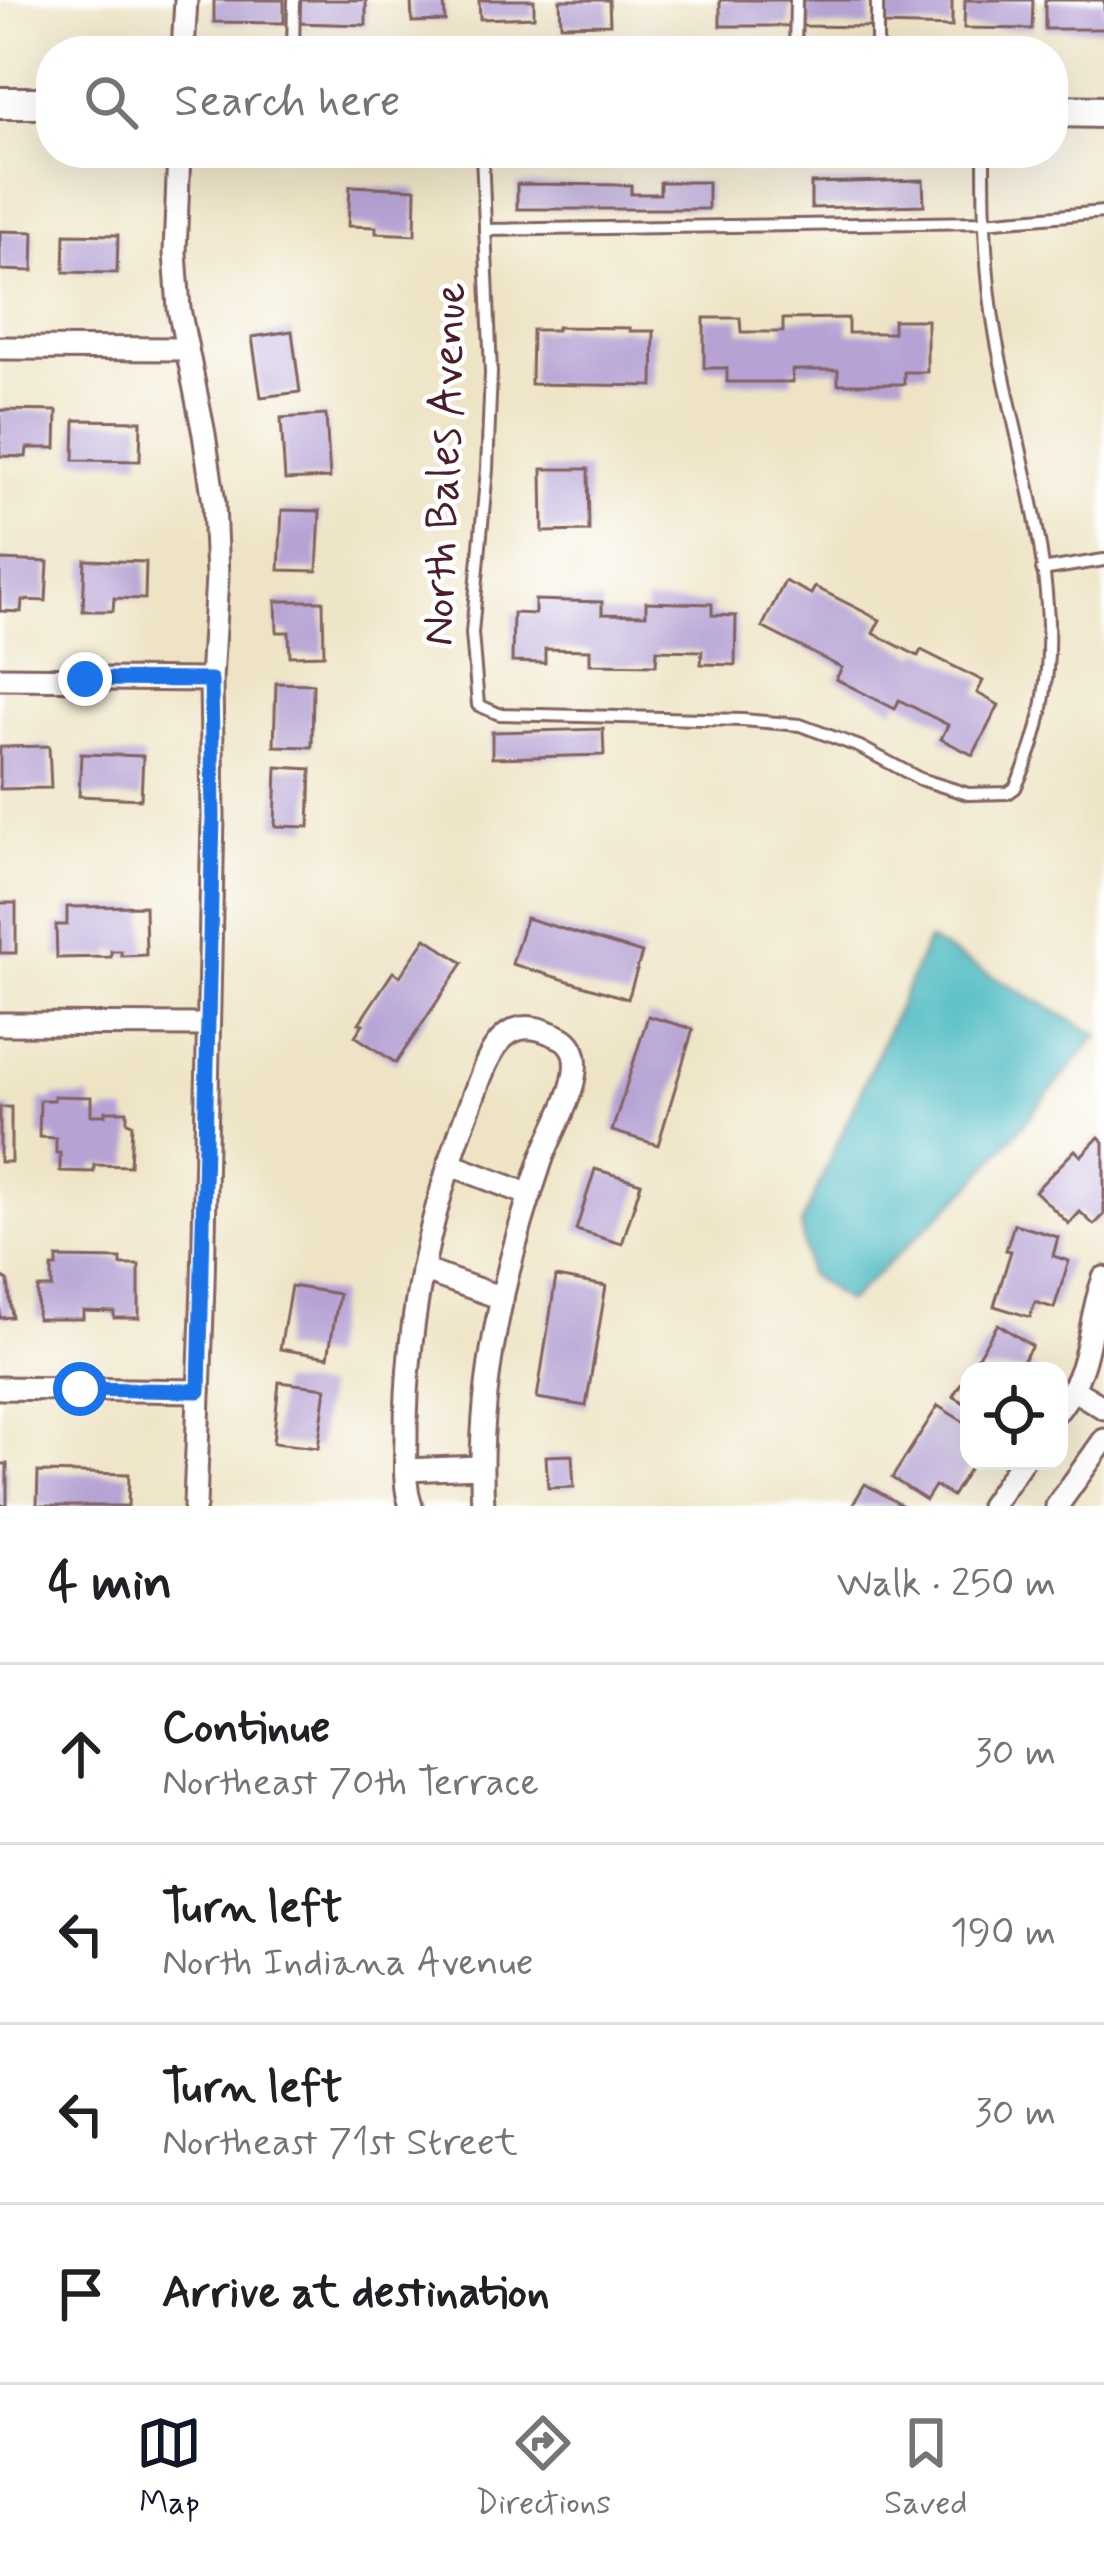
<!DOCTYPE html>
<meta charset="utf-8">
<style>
:root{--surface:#fff;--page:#f6f6f6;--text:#202124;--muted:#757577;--line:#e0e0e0;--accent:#111827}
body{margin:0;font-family:Mynerve,sans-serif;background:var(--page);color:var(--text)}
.controls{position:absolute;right:36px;bottom:36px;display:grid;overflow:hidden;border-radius:24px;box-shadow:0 12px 48px #0002}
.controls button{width:108px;height:108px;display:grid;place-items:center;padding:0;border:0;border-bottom:3px solid var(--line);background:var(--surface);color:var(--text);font:60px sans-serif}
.stop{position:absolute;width:36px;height:36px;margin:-27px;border:9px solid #1a73e8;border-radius:50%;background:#fff}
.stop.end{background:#1a73e8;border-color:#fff;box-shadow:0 3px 12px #0008}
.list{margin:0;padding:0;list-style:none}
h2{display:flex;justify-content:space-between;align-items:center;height:156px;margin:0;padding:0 48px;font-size:51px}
h2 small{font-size:39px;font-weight:400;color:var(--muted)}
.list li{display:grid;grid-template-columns:78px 1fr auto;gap:36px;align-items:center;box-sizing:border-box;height:180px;padding:0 48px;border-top:3px solid var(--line)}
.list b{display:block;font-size:45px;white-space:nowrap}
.list p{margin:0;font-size:39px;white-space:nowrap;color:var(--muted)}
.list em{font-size:39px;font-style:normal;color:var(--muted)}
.icon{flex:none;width:66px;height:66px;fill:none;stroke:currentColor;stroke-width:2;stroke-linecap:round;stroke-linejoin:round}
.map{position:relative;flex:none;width:1104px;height:1506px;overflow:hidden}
.search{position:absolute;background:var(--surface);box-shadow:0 12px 48px #0002;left:36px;right:36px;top:36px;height:132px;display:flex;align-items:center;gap:30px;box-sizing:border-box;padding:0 42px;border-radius:48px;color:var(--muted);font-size:45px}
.sheet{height:876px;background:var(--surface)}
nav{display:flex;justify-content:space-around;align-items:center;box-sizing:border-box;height:168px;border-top:3px solid var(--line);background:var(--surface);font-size:33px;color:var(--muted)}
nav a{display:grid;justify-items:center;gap:6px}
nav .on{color:var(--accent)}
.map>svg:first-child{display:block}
.water{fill:#4bbac1;stroke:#4a6c76;stroke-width:3}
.building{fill:#b6a3d4}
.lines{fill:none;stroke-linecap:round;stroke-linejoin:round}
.lane-casing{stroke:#836461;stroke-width:16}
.street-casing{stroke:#836461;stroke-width:27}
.secondary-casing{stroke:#836461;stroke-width:36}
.lane{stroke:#fff;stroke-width:10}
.street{stroke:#fff;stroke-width:21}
.secondary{stroke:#fff;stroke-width:30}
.route{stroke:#1a73e8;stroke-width:15}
.labels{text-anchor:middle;stroke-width:9;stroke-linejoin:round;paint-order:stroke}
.street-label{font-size:45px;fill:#4a1f2b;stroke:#fff}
</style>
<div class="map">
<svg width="1104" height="1506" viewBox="0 0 1104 1506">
<rect width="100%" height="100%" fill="#fff"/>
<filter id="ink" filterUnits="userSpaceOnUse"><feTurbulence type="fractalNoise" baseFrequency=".00833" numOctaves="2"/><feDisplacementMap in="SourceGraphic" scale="24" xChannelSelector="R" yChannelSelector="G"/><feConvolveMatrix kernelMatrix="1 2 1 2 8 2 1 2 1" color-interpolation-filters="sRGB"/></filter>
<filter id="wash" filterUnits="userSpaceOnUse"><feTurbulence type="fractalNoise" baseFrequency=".004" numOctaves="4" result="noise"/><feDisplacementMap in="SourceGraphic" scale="48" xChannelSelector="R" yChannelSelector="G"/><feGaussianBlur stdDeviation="2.7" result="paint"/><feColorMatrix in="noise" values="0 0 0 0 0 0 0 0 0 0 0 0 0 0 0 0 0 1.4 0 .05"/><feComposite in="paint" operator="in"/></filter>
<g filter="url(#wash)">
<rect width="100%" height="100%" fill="#eee4c5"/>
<!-- water -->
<path class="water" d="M928,940L1098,1035L971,1186L847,1302L808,1274L801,1225Z"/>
<g id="blocks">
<!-- building -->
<g class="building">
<path d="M214,0H284V23L214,22Z"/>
<path d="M296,0H366V25L296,23Z"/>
<path d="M411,0H444L445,21L412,22Z"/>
<path d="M479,0H534V17L480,19Z"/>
<path d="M560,0H609L610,24L561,25Z"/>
<rect x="720" y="0" width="70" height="26"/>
<path d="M802,0H871L870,27L802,26Z"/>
<path d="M883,0H952V27L882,25Z"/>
<path d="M965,0H1033L1032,29L964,28Z"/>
<rect x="1045" y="0" width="59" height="29"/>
<path d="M923,180L924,205L811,208V183Z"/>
<path d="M660,182H708V209H517V184L631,185V194H660Z"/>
<path d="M350,186L416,189L415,235L376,233V227L348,226Z"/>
<path d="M0,231L34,232L33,271L0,270Z"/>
<path d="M65,234L118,235L117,273L64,272Z"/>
<path d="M704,318H740L741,332H783V319L848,318V333H893V320H927V372H904V384H838V370H792L793,382H727V368H704Z"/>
<path d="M557,327L630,328V331H654L653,386L531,384L532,330H557Z"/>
<path d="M292,331L300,392L261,397L252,337Z"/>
<path d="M0,410L57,411L56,448H27L26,457L0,456Z"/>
<path d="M326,415L330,478L285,480L281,418Z"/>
<path d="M75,420L141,421L140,461L74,460Z"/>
<path d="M542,469H588L589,531L543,532Z"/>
<path d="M282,510L320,511L317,571L279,570Z"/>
<path d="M0,560L48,562L46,601L22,600L21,612L0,611Z"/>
<path d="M85,560L146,562L145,599L114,598L113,611H83Z"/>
<path d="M785,581L811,594L815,587L880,620L873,633L918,656L921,650L983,681L977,693L999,705L973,755L941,739L948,725L899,700L895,709L836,679L842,668L762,627Z"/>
<path d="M535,600L602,602V614L646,615V602L712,604V615L736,616L735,665L701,664L702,651L657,650L656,665L590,664V650L545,649V663L512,662L513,613L535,614Z"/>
<path d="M276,601H323L324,655L290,656L289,632H277Z"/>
<path d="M276,683L313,684L312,747L274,746Z"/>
<path d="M603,729L604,755L492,758V732Z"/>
<path d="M49,746L51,788L0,789V747Z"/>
<path d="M81,754L143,756L141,799L79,796Z"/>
<path d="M277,767L311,769L309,827L275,826Z"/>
<rect x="0" y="903" width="16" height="50"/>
<path d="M145,906L146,955L121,956V951H111V957L57,958L56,925H67V907Z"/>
<path d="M526,918L642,953L628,999L512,964Z"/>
<path d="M426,938L463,963L396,1063L355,1036L363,1024L359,1023L393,972L400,976Z"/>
<path d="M648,1016L693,1029L658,1145L612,1131Z"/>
<path d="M54,1096L91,1097V1115H105V1111H127V1122L132,1124L130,1166L94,1165V1172L60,1171V1153H56V1138L39,1137L40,1100H54Z"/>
<rect x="0" y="1107" width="11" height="55"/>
<path d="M1099,1137L1104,1142V1215L1094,1225L1080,1212L1069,1224L1035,1191L1075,1150L1081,1156Z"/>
<path d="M595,1169L641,1183L622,1244L576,1230Z"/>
<path d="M1014,1224L1058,1237L1053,1256L1069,1261L1054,1308L1035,1302L1030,1317L994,1306L1011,1251L1006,1250Z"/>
<path d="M57,1258L121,1259V1265H139V1318H114V1312L83,1311V1319H37L38,1288H52V1267H57Z"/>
<path d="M0,1276L8,1281L12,1317L0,1318Z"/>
<path d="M556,1277L606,1286L586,1406L537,1398Z"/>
<path d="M291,1286L339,1294L328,1357L280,1349Z"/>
<path d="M998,1324L1032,1346L1022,1362L1037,1371H969V1406L953,1396Z"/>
<path d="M279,1382L326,1388L318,1448L273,1443Z"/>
<path d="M938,1406L969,1425V1461H974L952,1496L935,1486L926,1500L892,1478Z"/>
<path d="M572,1455L574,1487L548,1488L546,1456Z"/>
<rect x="0" y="1464" width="7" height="41"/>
<path d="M38,1472L129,1474L128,1506H37Z"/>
<path d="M865,1484L903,1506H852Z"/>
</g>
</g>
</g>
<g filter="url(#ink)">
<use href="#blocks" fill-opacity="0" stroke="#836461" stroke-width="3"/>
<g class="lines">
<defs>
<g id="lane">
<path d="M293,51L294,0"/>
<path d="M795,51L796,0"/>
<path d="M877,51V0"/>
<path d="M482,153L491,373L487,469L472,633L478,705L499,714L743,720L800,725L860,747L920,779L968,794L1008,793L1015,788C1088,645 1022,483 996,337C985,276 984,215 984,153"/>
<path d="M485,230L984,222L1104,212"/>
<path d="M1042,570L1104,560"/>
</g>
<g id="street">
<path d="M183,51L186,0"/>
<path d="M179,153L175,253L179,309L204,434L214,503L217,577L211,680L213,816L203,1284L195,1506"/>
<path d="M0,348L187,349"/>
<path d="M0,678L211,680"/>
<path d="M0,1024L208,1025"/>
<path d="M449,1164L530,1195"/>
<path d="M422,1270L502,1298"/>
<path d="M0,1388L199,1391"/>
<path d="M1074,1390L1104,1408"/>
<path d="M1059,1409C1095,1362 1085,1329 1104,1278"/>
<path d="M406,1470L480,1467"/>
<path d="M411,1506C403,1483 406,1458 406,1434C406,1321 430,1211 470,1105C485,1067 498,1010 550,1033C553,1034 563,1038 566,1041C594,1065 552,1129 542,1158C504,1269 476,1388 483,1506"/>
<path d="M991,1506L1022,1461"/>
<path d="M1057,1506L1104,1440"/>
</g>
<g id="secondary">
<path d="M0,103H51"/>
<path d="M1053,111L1104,112"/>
</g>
</defs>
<!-- lane casing -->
<use href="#lane" class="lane-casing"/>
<!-- street casing -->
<use href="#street" class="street-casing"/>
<!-- secondary casing -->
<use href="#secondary" class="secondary-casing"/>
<!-- lane -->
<use href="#lane" class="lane"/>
<!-- street -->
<use href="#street" class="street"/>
<!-- secondary -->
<use href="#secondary" class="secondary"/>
</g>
</g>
<g class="lines" filter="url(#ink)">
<!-- route -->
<path class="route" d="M80,1389L199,1391L213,816L211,680L85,679"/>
</g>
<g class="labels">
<!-- street labels -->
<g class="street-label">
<text transform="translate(442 464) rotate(-88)" y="16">North Bales Avenue</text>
</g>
</g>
</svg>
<div class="controls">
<button><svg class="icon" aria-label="locate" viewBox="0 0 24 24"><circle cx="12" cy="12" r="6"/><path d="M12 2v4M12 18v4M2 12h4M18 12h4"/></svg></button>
</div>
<div class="stop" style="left:80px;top:1389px"></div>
<div class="stop end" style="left:85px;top:679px"></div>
<div class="search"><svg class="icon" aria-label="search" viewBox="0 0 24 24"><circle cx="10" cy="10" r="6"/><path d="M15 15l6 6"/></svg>Search here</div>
</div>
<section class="sheet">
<h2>4 min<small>Walk · 250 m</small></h2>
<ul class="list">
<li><svg class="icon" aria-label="ahead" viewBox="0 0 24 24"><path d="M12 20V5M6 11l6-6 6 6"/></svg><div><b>Continue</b><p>Northeast 70th Terrace</p></div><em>30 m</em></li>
<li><svg class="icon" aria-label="left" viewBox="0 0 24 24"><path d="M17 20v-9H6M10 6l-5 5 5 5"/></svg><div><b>Turn left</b><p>North Indiana Avenue</p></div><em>190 m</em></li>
<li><svg class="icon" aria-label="left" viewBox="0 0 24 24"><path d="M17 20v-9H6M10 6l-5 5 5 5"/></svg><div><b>Turn left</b><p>Northeast 71st Street</p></div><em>30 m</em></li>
<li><svg class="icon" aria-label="arrive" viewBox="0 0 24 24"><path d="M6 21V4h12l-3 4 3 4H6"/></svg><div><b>Arrive at destination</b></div></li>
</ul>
</section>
<nav>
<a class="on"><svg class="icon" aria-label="map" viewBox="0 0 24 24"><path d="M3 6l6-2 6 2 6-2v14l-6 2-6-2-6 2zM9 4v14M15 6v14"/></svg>Map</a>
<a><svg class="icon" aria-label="directions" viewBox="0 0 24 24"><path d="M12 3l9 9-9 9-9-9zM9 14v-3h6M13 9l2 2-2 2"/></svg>Directions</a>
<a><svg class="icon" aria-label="saved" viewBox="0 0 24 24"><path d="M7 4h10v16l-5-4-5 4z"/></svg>Saved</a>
</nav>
